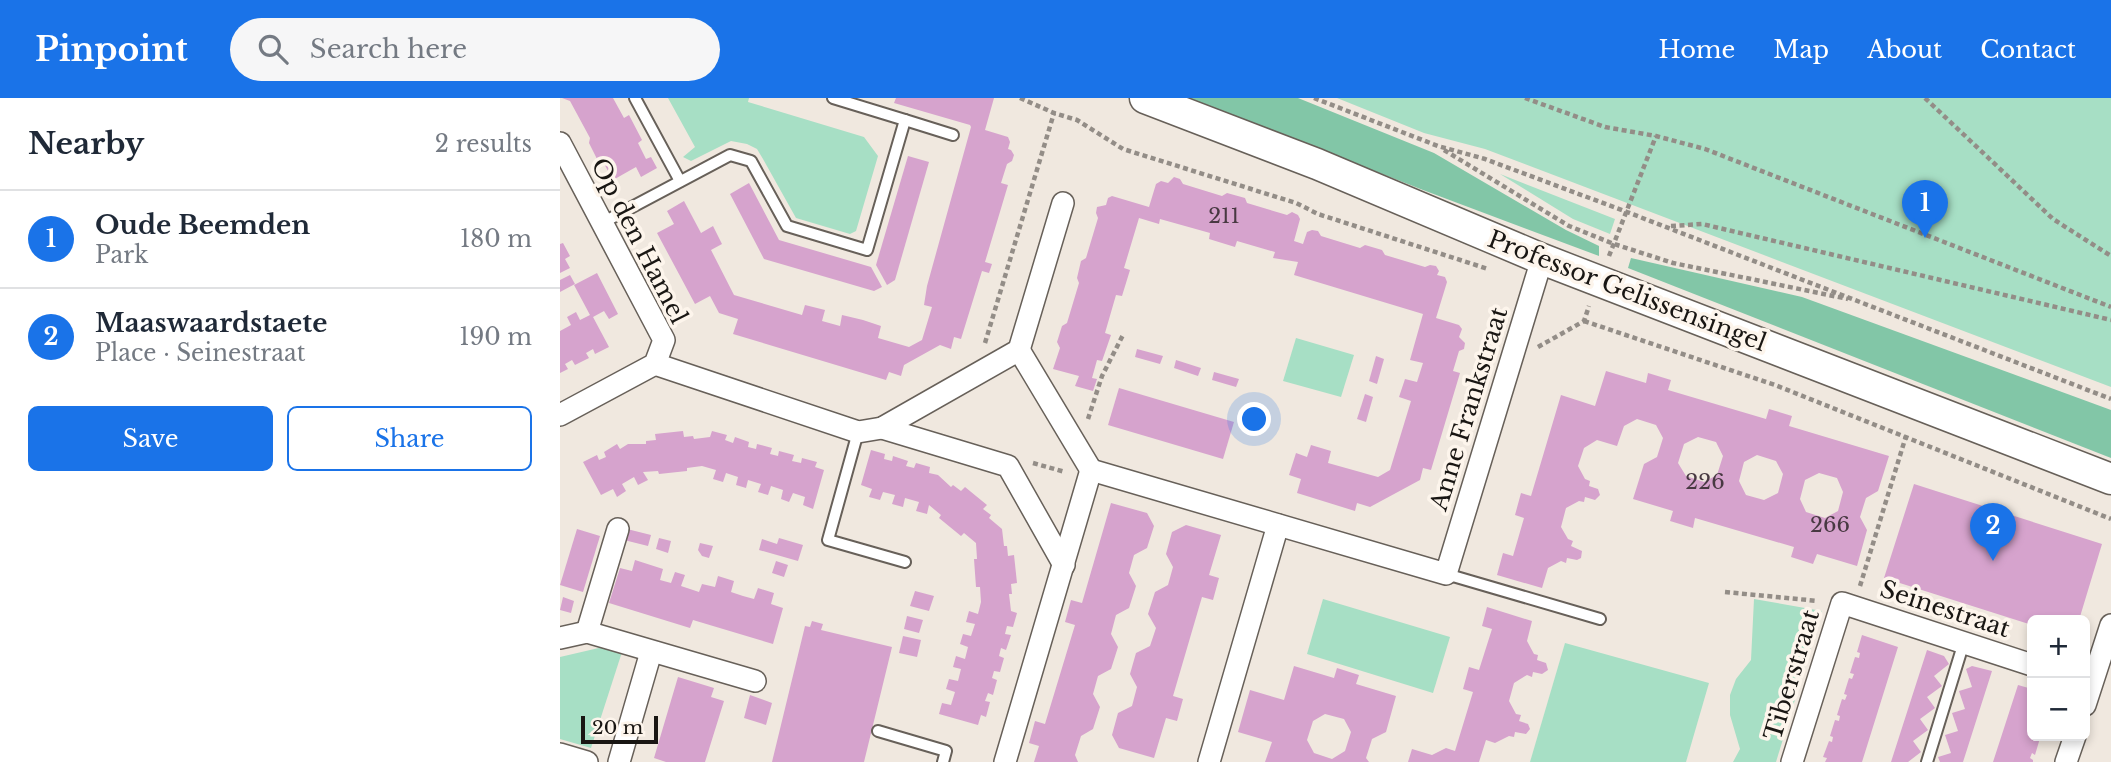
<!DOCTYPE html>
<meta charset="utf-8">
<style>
:root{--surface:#fff;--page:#f6f6f7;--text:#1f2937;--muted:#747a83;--line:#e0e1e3;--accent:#1a73e8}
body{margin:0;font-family:"Libre Baskerville",serif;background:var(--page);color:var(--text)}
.controls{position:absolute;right:21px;bottom:21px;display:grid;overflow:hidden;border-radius:10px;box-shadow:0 4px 10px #0003}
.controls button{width:63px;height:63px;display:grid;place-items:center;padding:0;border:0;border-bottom:2px solid var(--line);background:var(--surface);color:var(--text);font:35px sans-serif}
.scale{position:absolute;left:21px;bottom:18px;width:77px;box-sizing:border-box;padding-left:7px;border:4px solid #191613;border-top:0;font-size:19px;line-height:24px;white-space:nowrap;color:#191613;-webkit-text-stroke:5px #fdf5ec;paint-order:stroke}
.you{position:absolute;left:695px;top:322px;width:24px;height:24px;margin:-18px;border:5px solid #fff;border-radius:50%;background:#1a73e8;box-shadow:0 0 0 10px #1a73e833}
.badge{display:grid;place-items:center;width:46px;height:46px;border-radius:50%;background:var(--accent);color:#fff;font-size:23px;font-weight:700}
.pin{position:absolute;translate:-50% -58px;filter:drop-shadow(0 2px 4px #0008)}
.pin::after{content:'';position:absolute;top:37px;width:24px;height:21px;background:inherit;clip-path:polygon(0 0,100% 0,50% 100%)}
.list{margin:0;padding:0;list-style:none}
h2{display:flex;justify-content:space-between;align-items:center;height:91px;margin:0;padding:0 28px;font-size:30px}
h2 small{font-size:23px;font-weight:400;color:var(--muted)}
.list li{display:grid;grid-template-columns:46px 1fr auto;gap:21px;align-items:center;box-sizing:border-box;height:98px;padding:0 28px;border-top:2px solid var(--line)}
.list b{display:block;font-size:26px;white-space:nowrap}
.list p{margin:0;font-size:23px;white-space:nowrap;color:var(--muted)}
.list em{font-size:23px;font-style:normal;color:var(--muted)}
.actions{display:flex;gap:14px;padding:21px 28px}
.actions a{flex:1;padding:16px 0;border:2px solid var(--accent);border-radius:10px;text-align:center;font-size:24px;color:var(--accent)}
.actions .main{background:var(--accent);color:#fff}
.icon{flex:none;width:38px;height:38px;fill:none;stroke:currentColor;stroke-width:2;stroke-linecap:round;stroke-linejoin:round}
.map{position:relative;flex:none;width:1551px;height:664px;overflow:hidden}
header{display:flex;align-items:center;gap:42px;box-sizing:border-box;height:98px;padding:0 35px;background:var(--accent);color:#fff}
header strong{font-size:33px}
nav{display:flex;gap:38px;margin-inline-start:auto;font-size:24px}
.search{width:490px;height:63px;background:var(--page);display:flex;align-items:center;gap:18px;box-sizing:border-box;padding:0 24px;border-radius:38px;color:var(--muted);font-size:26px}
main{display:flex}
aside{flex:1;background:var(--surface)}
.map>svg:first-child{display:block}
.green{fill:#a7dfc5}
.forest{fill:#82c6a7}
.building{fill:#d6a3cd;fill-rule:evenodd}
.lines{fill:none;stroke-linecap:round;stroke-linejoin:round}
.lane-casing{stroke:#676059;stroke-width:14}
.street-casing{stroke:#676059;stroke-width:24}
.secondary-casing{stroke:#676059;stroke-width:33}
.path{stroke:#938d87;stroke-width:4.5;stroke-dasharray:5 3.5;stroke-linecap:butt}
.lane{stroke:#fff;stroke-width:10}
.street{stroke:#fff;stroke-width:21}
.secondary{stroke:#fff;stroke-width:30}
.labels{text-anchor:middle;stroke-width:7;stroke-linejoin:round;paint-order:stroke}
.number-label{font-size:21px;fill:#483942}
.street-label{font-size:24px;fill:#191613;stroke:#fdf5ec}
</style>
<header>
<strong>Pinpoint</strong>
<div class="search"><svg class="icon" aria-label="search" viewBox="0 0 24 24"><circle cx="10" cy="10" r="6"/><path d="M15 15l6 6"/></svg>Search here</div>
<nav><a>Home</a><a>Map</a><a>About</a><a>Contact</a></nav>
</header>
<main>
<aside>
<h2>Nearby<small>2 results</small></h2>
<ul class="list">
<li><span class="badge">1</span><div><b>Oude Beemden</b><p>Park</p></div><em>180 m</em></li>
<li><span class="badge">2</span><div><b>Maaswaardstaete</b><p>Place · Seinestraat</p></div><em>190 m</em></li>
</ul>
<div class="actions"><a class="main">Save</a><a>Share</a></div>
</aside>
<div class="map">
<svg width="1551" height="664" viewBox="0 0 1551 664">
<rect width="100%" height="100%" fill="#f0e8df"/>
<!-- green -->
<g class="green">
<path d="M108,0H189L188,4L304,39L318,58L296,133L290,136L236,120L203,61L197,51L187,46L171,43L131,63L123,59L135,49Z"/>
<path d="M777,0H1551V289L925,51L864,35Z"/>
<path d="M940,76L1055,121L1050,136L1013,121Z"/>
<path d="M736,240L794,257L781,299L723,283Z"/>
<path d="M763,501L890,539L873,595L747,556Z"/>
<path d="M1194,501L1262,513L1216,664H1173L1180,651L1170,617V597L1176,581L1191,562Z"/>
<path d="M1005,545L1149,585L1126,664H970Z"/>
<path d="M43,549L62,554L31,650L0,641V559Z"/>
</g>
<!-- forest -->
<g class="forest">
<path d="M629,0H738L874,55L1006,132L1039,148V158L863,92Z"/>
<path d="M1071,160L1242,199L1551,312V360L1068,170Z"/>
</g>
<!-- building -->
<g class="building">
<path d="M2,0H53L64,20L69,17L82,42L78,45L86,61L91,59L97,70L81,79L76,69L53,82L42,62L37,61L29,45L30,40L10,3Z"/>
<path d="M336,0H434L425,32L448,39L450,44L448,51L451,52L454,57L452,63L447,66L441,85L448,87L425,164L432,166L429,175L422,173L401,241L394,239L391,251L380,247L344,267L341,278L329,274L326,282L173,236L178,221L159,215L150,198L135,206L97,135L114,126L107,113L124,103L141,135L153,128L162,146L151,152L174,197L242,217L245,207L265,212L262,223L280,228L282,217L303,222L321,228L318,240L349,249L362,242L372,209L364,207L367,188L411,29L410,27L334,5Z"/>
<path d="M348,58L369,64L335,182L327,187L316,167Z"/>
<path d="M614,79L620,81L623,86L662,98L667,95L685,100L687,105L727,117L732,114L738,117L740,121L734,143L743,146L747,134L752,132L758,133L761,138L800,150L805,147L822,152L825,157L865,169L870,167L876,168L879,173L877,177L885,179L887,184L876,220L899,227L902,231L899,239L905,245L904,251L899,253L893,273L900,275L871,372L863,370L860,382L810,409L797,405L795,413L737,395L741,381L729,377L736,355L747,359L751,347L771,353L768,365L818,379L830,372L851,303L839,299L845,281L857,284L863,265L850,262L863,216L734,177L738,164L713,160L715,154L677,143L675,149L649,141L650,135L600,121L599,126L579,120L564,170L570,172L562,198L556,197L545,235L551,237L542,263L537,262L532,280L537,281L533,293L515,288L519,278L493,271L500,250L497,244L502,228L507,225L519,185L517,180L521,163L526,160L538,120L536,115L537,109L546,107L548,100L552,98L589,109L596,86L601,83L608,85Z"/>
<path d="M189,85L219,142L311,169L322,189L314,193L204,161L170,96Z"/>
<path d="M3,145L10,158L5,161L10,170L0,175V146Z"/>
<path d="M37,175L58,216L49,221L44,213L33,219L49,249L35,256L33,251L26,255L29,260L15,267L12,262L5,266L8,271L0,275V233L11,227L7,219L16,214L20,222L30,217L14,187Z"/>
<path d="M10,177L15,186L0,194V182Z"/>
<path d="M577,251L603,258L600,266L575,259Z"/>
<path d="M816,258L824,261L817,286L809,283Z"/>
<path d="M616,262L641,270L638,278L614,270Z"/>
<path d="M1046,273L1086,285L1088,275L1111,282L1108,292L1206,321L1209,311L1232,318L1229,328L1329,358L1318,393L1306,400L1300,419L1307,432L1297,468L1257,456L1253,466L1231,459L1234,449L1135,420L1133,430L1110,423L1113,413L1073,401L1084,366L1097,359L1103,340L1096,327L1077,321L1064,328L1057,348L1037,342L1024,350L1018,368L1025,381L1030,383L1029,388L1038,391L1040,397L1035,402L1025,399L1024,404L1019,403L1006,410L1001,429L1008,441L1013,443L1011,448L1022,453L1021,460L1017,462L1007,460L1006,465L1001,463L988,470L982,490L937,477L943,455L953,458L964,420L955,417L961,395L971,398L1001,297L1035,308ZM1138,339L1156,344L1163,358L1157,377L1144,384L1126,378L1118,365L1124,346ZM1197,357L1216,363L1223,376L1218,395L1204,402L1186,397L1179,383L1184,364ZM1259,375L1277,380L1283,394L1278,413L1265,420L1246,414L1240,401L1245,382Z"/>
<path d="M654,274L679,281L676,289L652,282Z"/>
<path d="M559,290L674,324L663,361L548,327Z"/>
<path d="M805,296L813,299L806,324L797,321Z"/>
<path d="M123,333L124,339L133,338L134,341L150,339L152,333L167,337L165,342L173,345L175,339L189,344L188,349L196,351L197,346L212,350L210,356L218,358L219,353L234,357L232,363L241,365L242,360L257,364L255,369L264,372L253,411L243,407L245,399L233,395L229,404L221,401L223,392L211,388L208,397L198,394L201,386L188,382L186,390L176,387L178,379L166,375L163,384L153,381L156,372L142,368L127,370V373L99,376L98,373L83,374L88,382L78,387L74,379L62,386L66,393L57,399L53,391L41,397L23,364L37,357L39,362L46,359L44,354L57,346L60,351L68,346H86V343L96,342L95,336Z"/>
<path d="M311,352L325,356L324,361L332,363L333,358L348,363L346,368L354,370L356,365L370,369L369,375L378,377L391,389L393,387L401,393L405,389L427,407L423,411L431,417L429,420L442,431L444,448H447L448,458L454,457L457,485L451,486L452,496H449L451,513L457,515L453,529L447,528L445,536L451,537L446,552L441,550L439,558L444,560L440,574L434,573L432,580L437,582L433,597L428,595L425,603L430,604L426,619L421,617L418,627L379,616L382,605L391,607L395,594L386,591L389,581L398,583L401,571L393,569L396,558L405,561L408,549L400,546L403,536L411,538L415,526L406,524L409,513L418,516L421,504L420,489H416L414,461H417L416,445L404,435L401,438L379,420L381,417L369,407L367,416L356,413L359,404L345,400L343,409L332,406L335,397L323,394L320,402L309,399L312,391L301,387Z"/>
<path d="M1354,386L1542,446L1519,522H1472V527L1324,480Z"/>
<path d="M551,405L587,415L594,428L587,450L574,457L569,475L576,488L569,510L556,517L551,536L558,549L551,571L538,578L533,596L540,609L533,631L521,638L515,657L518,664H474L479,648L469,645L475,623L485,626L515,527L505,524L511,502L522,505Z"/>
<path d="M626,427L661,437L649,477L659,480L653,502L642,499L613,598L623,601L617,623L606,620L594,660L559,650L552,637L558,615L572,608L577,589L570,576L576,555L590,548L596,530L588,516L595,494L608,487L613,469L606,456L612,434Z"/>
<path d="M17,431L40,438L23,494L0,487Z"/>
<path d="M67,431L91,437L88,448L64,442Z"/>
<path d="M99,440L111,443L108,455L96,451Z"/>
<path d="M219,440L243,447L238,463L199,452L202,441L217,446Z"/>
<path d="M140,445L153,448L149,460L142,458L138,452Z"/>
<path d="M75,462L103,471L100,482L111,485L115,474L125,477L121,488L139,494L142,486L155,489L158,478L174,483L171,494L183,498L194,501L198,490L214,495L211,506L223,510L213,546L133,522L130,530L49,505L60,470L72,473Z"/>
<path d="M216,463L228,467L224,479L212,475Z"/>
<path d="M355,493L374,498L369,513L350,508Z"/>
<path d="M3,499L14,503L11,515L0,512Z"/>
<path d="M927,509L972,523L967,543L974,556L978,557L977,562L986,565L988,572L982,576L973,574L972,579L967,577L954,585L949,603L956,616L961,617L959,623L968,626L970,631L966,636L955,634L954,639L949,638L935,645L926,642L919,664H848L852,651L872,657L886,650L895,653L913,594L903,591L909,569L919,572L932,531L922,528Z"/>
<path d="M347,518L363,522L359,535L344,531Z"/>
<path d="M252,523L263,526L261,532L332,549L304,664H212L245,528L250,529Z"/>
<path d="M1302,537L1338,549L1302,664H1265L1267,660L1263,659L1269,643L1272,644L1273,639L1270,638L1275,622L1279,623L1280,618L1277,617L1282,601L1285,602L1287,597L1284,596L1289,580L1292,581L1294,576L1290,575L1295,559L1299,560L1300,555L1297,554Z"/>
<path d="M343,538L361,542L357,559L339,555Z"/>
<path d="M1367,552L1384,558L1389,566L1374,578L1382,588L1367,599L1375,610L1360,621L1368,632L1353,643L1361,654L1348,664H1331Z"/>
<path d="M734,568L774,580L777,570L799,577L796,586L836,598L826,634L812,641L806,660L809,664H705L712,644L678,634L690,592L724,602ZM765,616L784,621L791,634L785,653L772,661L754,655L747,642L753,623Z"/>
<path d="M1412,568L1432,573L1403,664H1380L1378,659L1391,655L1385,637L1398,633L1392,615L1405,611L1399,593L1412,589L1406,571Z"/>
<path d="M118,579L154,590L151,599L164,603L145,664H106L94,660Z"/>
<path d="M1458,587L1472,591V638L1480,640L1475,657L1472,655L1470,660L1473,662V664H1433Z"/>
<path d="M190,597L212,605L206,627L184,620Z"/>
</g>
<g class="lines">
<defs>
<g id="lane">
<path d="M75,0L120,83"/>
<path d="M345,22L393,37"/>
<path d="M42,125L170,57L191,63L227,128L307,152L345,22L273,0"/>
<path d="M298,334L268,442L345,464"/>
<path d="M886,476L1040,521"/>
<path d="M318,633L386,653L383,664"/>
<path d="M1367,664L1404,544"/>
</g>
<g id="street">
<path d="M0,45L104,242L95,266L0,317"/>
<path d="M459,252L531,372"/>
<path d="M95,266L298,334L322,330L459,252L503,105"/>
<path d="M322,330L448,368L504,467"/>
<path d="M531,372L886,476L982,161"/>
<path d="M27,534L58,431"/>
<path d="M0,540L27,534L195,583"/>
<path d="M1525,607L1551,527"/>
<path d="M0,656L27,664"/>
<path d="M59,664L91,554"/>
<path d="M445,664L531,372"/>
<path d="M649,664L718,427"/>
<path d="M1232,664L1282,505L1472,567"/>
<path d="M1506,664L1515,638"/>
</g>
<path id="secondary" d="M585,0L757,66L982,161L1551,381"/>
</defs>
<!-- lane casing -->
<use href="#lane" class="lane-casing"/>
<!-- street casing -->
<use href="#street" class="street-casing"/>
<!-- secondary casing -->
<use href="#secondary" class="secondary-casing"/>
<!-- path -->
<g class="path">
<path d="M460,0L494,15L517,22L563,51L736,105L758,116L928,171"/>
<path d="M754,0L878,48L925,61L1067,114L1551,301"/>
<path d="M965,0L1045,29L1096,38L1145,51L1551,209"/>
<path d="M1365,0L1493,121L1551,158"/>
<path d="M884,52L1009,128L1054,146L1113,165L1288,201"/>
<path d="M1111,128L1142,126L1551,222"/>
<path d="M1049,158L1096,38"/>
<path d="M1024,223L1215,287L1551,421"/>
<path d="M425,245L494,15"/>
<path d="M978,249L1024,223L1029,208"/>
<path d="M528,321L542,278L564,235"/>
<path d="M473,365L505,374"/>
<path d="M1300,488L1346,338"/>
<path d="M1165,494L1258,503"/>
</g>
<!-- lane -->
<use href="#lane" class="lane"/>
<!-- street -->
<use href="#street" class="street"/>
<!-- secondary -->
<use href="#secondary" class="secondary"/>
</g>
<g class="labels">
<!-- number labels -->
<g class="number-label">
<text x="664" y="125">211</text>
<text x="1145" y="391">226</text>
<text x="1270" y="434">266</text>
</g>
<!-- street labels -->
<g class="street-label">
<text transform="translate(79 143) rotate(63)" y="8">Op den Hamel</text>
<text transform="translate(1067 193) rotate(21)" y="8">Professor Gelissensingel</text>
<text transform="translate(909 311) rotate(-73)" y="8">Anne Frankstraat</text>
<text transform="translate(1385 511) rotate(18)" y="8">Seinestraat</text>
<text transform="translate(1232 577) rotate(-73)" y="8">Tiberstraat</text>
</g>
</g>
</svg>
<div class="controls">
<button>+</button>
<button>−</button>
</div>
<div class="scale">20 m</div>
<div class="you"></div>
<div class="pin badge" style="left:1365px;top:140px">1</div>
<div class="pin badge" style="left:1433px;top:463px">2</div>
</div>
</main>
